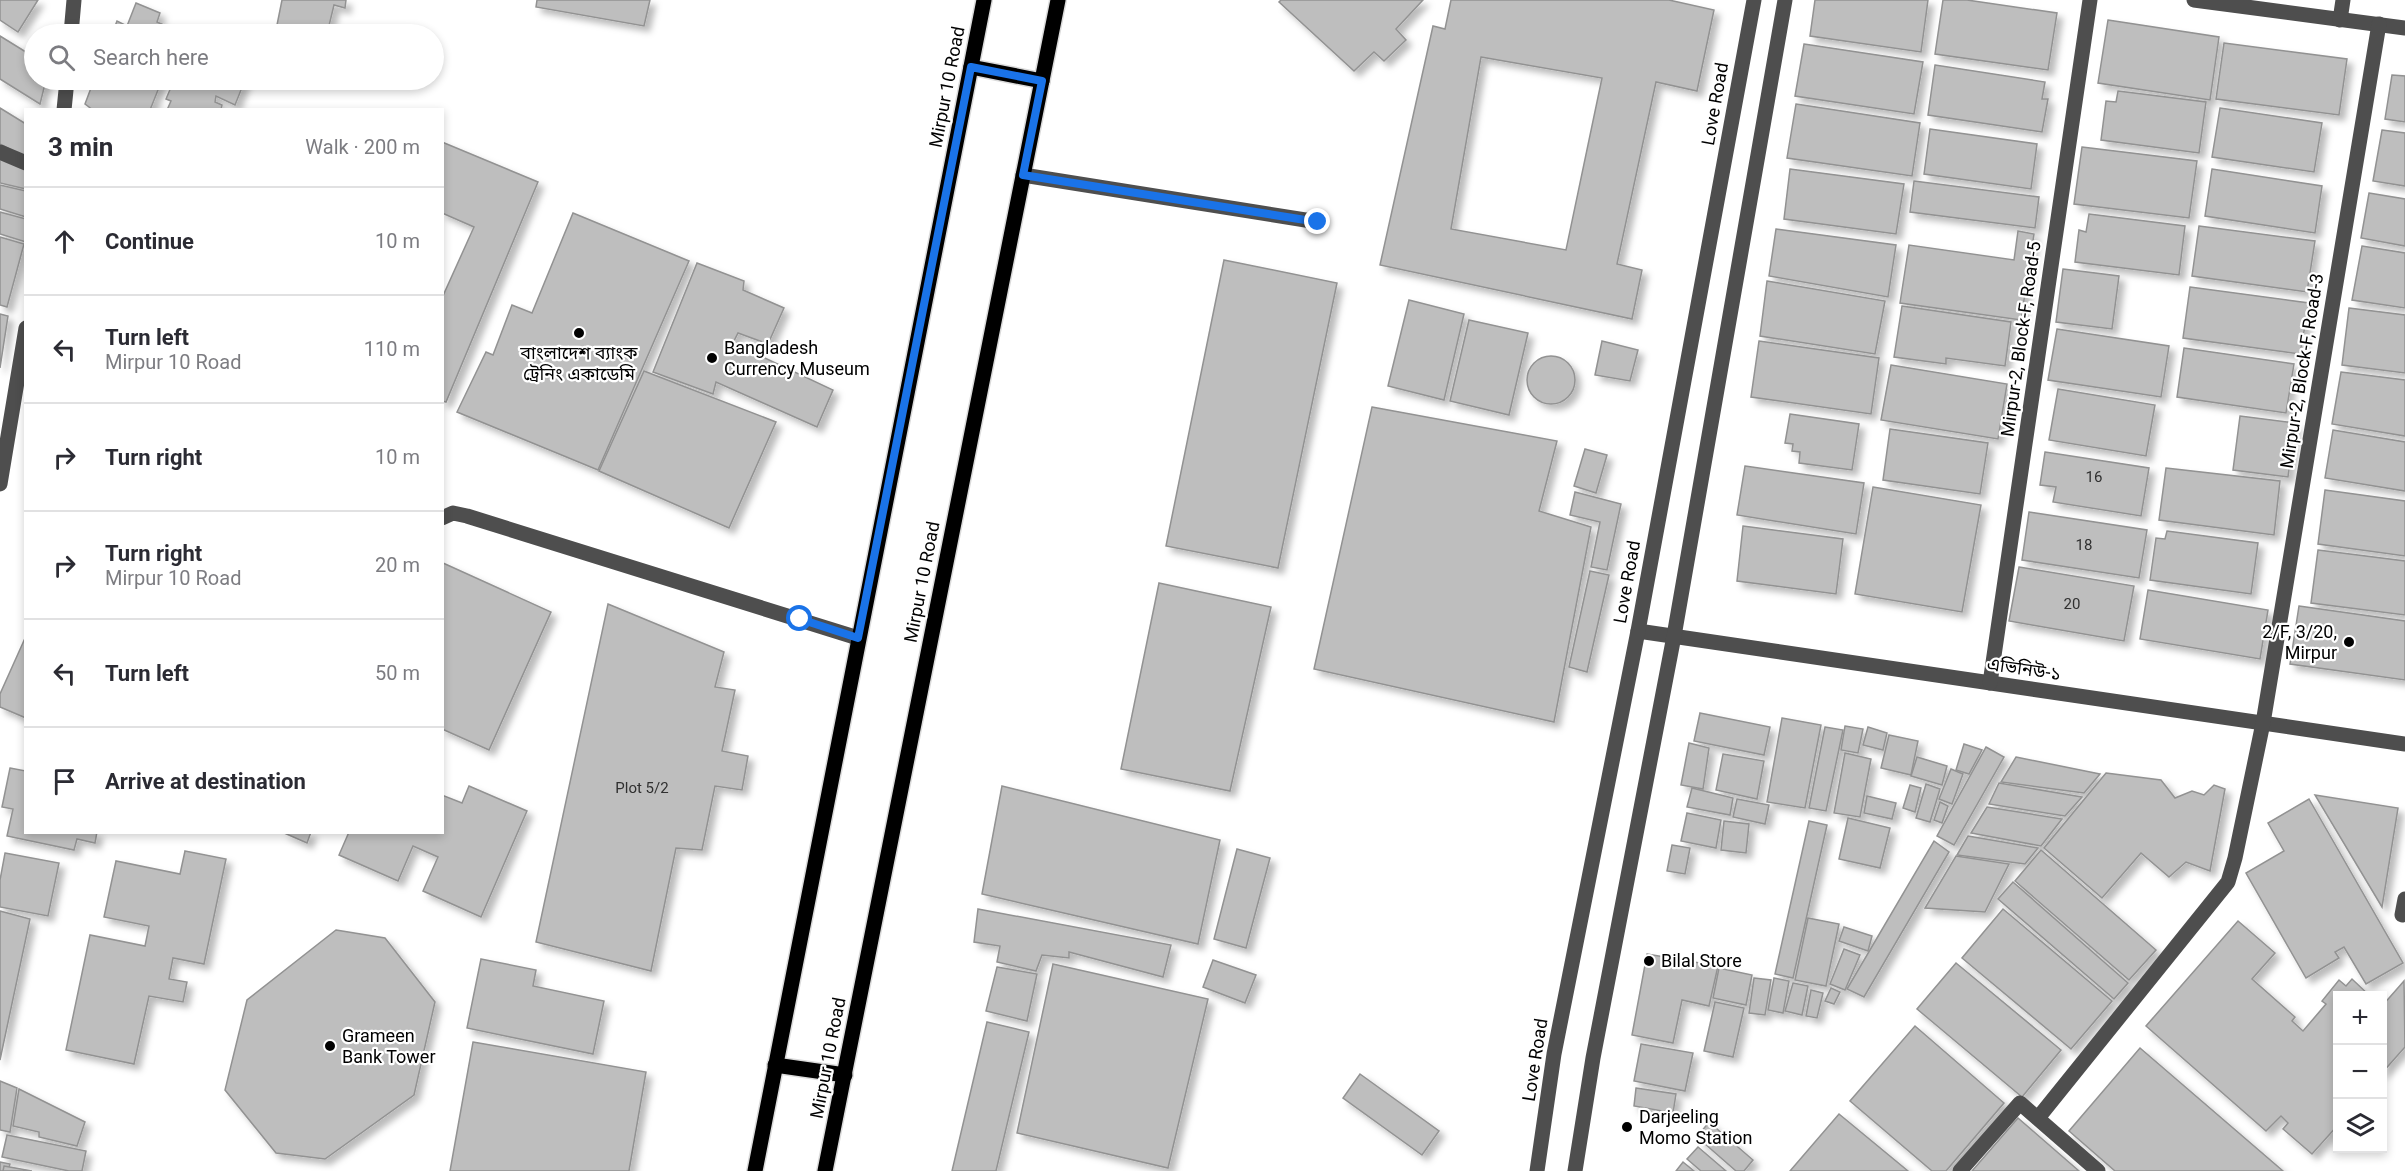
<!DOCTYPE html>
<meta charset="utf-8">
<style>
:root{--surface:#fff;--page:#f7f7f7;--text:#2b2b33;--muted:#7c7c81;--line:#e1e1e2}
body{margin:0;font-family:Roboto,"Noto Sans Bengali",sans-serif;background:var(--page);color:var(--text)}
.controls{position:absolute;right:18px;bottom:18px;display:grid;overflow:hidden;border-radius:0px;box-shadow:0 3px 9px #0003}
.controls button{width:54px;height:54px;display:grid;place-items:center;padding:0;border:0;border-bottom:2px solid var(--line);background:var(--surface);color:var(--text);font:30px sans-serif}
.stop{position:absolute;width:18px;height:18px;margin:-14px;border:4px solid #1a73e8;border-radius:50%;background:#fff}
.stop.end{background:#1a73e8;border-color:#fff;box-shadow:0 2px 6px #0008}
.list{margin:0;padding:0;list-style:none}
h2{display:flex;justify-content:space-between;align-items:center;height:78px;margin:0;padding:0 24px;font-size:26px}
h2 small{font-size:20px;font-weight:400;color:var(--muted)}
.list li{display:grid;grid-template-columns:39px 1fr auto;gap:18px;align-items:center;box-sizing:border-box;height:108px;padding:0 24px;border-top:2px solid var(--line)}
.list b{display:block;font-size:22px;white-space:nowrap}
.list p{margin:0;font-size:20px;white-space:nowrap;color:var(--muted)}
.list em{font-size:20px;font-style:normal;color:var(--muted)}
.icon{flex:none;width:33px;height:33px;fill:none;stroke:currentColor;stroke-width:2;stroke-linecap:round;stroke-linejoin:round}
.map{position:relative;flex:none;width:2405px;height:1171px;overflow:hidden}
.search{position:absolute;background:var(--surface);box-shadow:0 3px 9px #0003;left:24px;top:24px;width:420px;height:66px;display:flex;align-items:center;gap:15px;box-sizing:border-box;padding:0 21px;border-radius:33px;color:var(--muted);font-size:22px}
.panel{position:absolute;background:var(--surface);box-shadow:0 3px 9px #0003;left:24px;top:108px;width:420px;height:726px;border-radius:0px}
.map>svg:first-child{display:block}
.building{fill:#bebebe;stroke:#929292;stroke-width:1.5;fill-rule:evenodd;filter:url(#shadow)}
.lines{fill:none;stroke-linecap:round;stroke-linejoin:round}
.major-casing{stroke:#dbdbdb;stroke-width:18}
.minor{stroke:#4e4e4e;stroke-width:15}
.major{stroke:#000;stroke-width:15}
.route{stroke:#1a73e8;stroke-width:8}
.poi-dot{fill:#000;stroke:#fff;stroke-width:2}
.labels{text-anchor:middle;stroke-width:4.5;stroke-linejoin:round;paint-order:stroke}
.number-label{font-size:15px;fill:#303030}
.street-label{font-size:18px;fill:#000;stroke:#fff}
.poi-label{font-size:18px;fill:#000;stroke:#fff;text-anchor:start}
</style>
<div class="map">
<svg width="2405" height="1171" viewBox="0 0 2405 1171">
<defs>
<filter id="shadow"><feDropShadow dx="5.5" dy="5.5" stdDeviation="3" flood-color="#0004"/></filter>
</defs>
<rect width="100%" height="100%" fill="#fff"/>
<!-- building -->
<g class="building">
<path d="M0,0H38L18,32L0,20Z"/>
<path d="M282,0H346L345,8L334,5L327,34L277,25Z"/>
<path d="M537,0H650L644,26L536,7Z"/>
<path d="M1281,0H1423L1396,29L1406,40L1384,61L1374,52L1354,71L1279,2Z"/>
<path d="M1451,0H1669L1714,10L1697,91L1656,82L1617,264L1642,270L1632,319L1380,265L1433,26L1445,29ZM1481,57L1602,78L1566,250L1451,229Z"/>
<path d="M1815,0H1928L1921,52L1810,36Z"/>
<path d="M1943,0H1967L2057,13L2048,70L1935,54Z"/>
<path d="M136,3L160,13L157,22L180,32L179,34H112L117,21L127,26Z"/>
<path d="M2108,20L2219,37L2210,100L2098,83Z"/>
<path d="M0,36L34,57V80H46L40,104L0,79Z"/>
<path d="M2224,43L2347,59L2339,115L2216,99Z"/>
<path d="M1804,44L1923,62L1914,114L1795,96Z"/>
<path d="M1935,65L2045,82L2042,99H2048L2042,132L1928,115Z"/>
<path d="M2392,75L2405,76V122L2385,119Z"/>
<path d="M94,80H162L150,110H93L85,104Z"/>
<path d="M174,80H245L235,105L216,96L215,102L222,105L221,110H167L171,101L166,99Z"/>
<path d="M2118,91L2206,102L2199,153L2101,140L2106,101L2116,102Z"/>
<path d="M1796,104L1920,123L1912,176L1787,158Z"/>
<path d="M0,108L26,124V158L0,144Z"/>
<path d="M2220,108L2322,123L2314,172L2212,157Z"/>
<path d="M1930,129L2037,144L2031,189L1924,174Z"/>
<path d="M2382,130L2405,133V186L2373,181Z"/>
<path d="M442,142L538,182L446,402L442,401V298L474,227L442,213Z"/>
<path d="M2082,147L2197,161L2189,218L2074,204Z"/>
<path d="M0,157L26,167V189L0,183Z"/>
<path d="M1790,169L1904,184L1896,234L1784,219Z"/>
<path d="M2212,169L2322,186L2315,233L2205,216Z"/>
<path d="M1914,181L2039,197L2035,228L1910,212Z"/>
<path d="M0,185L26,191V217L0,209Z"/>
<path d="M2369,193L2405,199V246L2361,238Z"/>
<path d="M0,212L26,219V242L0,234Z"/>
<path d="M573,213L689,261L598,470L457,412L486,352L493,355L512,305L532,313Z"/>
<path d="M2089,214L2185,226L2179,275L2075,262L2079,230L2086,232Z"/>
<path d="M2199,226L2315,241L2307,292L2192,276Z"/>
<path d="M1776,229L1896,245L1888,297L1769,276Z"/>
<path d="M2018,231L2034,234L2021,320L1900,303L1909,245L2014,260Z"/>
<path d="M0,237L24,244L7,307L0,305Z"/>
<path d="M2362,246L2405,253V308L2352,300Z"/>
<path d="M1224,260L1337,283L1278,568L1166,546Z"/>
<path d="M697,263L744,281L743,290L784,308L768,344L738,333L733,343L833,390L817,427L716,382L713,394L653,372Z"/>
<path d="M2063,269L2119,276L2112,329L2056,322Z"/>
<path d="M1767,281L1885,301L1875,354L1760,336Z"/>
<path d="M2190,287L2309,303L2300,354L2183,338Z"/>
<path d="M1409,300L1464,314L1444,400L1388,386Z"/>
<path d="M1902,306L2011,322L2005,366L1946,358V364L1894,357Z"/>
<path d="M2349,308L2405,315V373L2342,365Z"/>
<path d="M0,314L8,316L0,368Z"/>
<path d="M1469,320L1528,333L1509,415L1450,401Z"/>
<path d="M2057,329L2169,346L2161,397L2048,380Z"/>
<path d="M1602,341L1638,350L1630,381L1595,375Z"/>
<path d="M1759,341L1879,358L1871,414L1751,397Z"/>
<path d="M2184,348L2294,364L2286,413L2177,397Z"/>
<circle cx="1551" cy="380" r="24"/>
<path d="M1891,365L2007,384L1998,439L1881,420Z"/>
<path d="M644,371L776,422L729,528L599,471Z"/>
<path d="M2341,372L2405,380V436L2332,424Z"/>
<path d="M2058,389L2155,405L2146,456L2049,440Z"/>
<path d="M1372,407L1557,441L1539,511L1591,527L1554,722L1314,669Z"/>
<path d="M1790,414L1859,424L1852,470L1799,463L1800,452L1792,451L1793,444L1785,443Z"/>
<path d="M2240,416L2295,423L2288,477L2233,470Z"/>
<path d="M1890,429L1988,443L1980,494L1883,480Z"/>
<path d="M2333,430L2405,442V491L2325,478Z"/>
<path d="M1585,449L1607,455L1596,493L1574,486Z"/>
<path d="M2045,452L2149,468L2141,516L2053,502L2056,487L2040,485Z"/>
<path d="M1745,466L1864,483L1856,534L1737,515Z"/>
<path d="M2166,468L2280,481L2274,535L2159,520Z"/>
<path d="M1873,487L1981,505L1962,612L1855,594Z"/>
<path d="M2325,490L2405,501V556L2318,544Z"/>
<path d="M1575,492L1621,504L1607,570L1591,567L1600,522L1570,515Z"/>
<path d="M2029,512L2147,530L2139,578L2022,560Z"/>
<path d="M1743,526L1843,539L1836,594L1737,581Z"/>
<path d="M2167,531L2258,543L2251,594L2150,580L2156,538L2165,539Z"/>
<path d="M2318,550L2405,561V615L2311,603Z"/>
<path d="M443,563L551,612L489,750L442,729Z"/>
<path d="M2019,567L2134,586L2124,641L2009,621Z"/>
<path d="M1590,571L1609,575L1587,672L1569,667Z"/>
<path d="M1159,583L1271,607L1230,791L1121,769Z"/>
<path d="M2148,590L2268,610L2260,659L2140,639Z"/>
<path d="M608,604L724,652L715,687L735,690L722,751L748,756L742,790L715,786L702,850L676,848L651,971L536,942Z"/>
<path d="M2299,606L2405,621V680L2290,664Z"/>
<path d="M26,636V718L0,707V694Z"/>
<path d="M1700,713L1770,727L1764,755L1694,741Z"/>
<path d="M1782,718L1821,725L1805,808L1767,802Z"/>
<path d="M1845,726L1863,729L1858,753L1841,750Z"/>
<path d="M1825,727L1843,730L1826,811L1809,808Z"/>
<path d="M1868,727L1887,733L1883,750L1863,745Z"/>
<path d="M1889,735L1918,741L1911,775L1881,768Z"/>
<path d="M1689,743L1709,748L1703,789L1681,785Z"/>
<path d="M1964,744L1982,750L1969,774L1956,770Z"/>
<path d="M1986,747L2004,757L1954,845L1937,836Z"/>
<path d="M1845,753L1871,759L1860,817L1834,813Z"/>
<path d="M1723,754L1764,761L1757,799L1716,790Z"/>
<path d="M1917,757L1947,766L1942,785L1911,776Z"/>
<path d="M2016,757L2100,774L2084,793L2001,782Z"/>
<path d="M10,768L26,771V832H97L95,843L77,839L74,850L7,836L13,809L2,807Z"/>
<path d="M1951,769L1963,774L1952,804L1939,799Z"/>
<path d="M2106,773L2161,780L2175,798L2192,791L2204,795L2214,785L2225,789L2210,871L2186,862L2169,877L2141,853L2102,898L2044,848Z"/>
<path d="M1999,783L2082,797L2065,816L1989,804Z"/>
<path d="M1926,784L1940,789L1930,822L1916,818Z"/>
<path d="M1910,785L1921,788L1915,812L1903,808Z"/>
<path d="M469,786L527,811L481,917L423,891L438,857L413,846L398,881L339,855L349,832H442V795L462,803Z"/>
<path d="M1002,786L1220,840L1198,944L982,894Z"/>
<path d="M1692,788L1733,798L1730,815L1687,807Z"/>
<path d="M2315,795L2398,808L2382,907Z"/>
<path d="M1867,796L1896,803L1892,819L1864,813Z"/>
<path d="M1737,799L1769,805L1765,824L1733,817Z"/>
<path d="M2309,799L2403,963L2366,984L2344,947L2335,952L2339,958L2306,978L2246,873L2284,851L2268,823Z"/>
<path d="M1940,802L1948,806L1942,823L1934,820Z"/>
<path d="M1987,807L2062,819L2041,846L1971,833Z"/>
<path d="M1687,813L1721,820L1716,848L1681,841Z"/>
<path d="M1848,818L1890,828L1880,868L1839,859Z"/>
<path d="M1724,821L1749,824L1746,853L1721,850Z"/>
<path d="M1809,821L1827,825L1793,978L1775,974Z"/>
<path d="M282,832H311L307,843Z"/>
<path d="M1968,836L2038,848L2025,864L1957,855Z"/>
<path d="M1934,841L1949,852L1864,997L1847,989Z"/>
<path d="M1672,845L1690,848L1685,874L1667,871Z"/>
<path d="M1237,849L1270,858L1246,948L1214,939Z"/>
<path d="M2041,850L2156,950L2129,980L2015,881Z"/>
<path d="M185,851L226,859L204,964L173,958L169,979L187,982L183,1002L149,996L134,1064L66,1050L90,935L145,946L149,926L104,917L116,861L180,874Z"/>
<path d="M5,853L59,863L48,916L0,907V880Z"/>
<path d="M1956,856L2009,864L1985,912L1925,908Z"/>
<path d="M2013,882L2128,983L2114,999L1998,899Z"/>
<path d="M978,909L1171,945L1163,977L1069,952V958L1042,955L1036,971L997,962L1000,946L974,942Z"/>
<path d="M2003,909L2112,1001L2071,1049L1962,958Z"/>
<path d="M0,911L30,919L0,1060Z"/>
<path d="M1808,918L1839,924L1826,986L1795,980Z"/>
<path d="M2238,921L2275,953L2252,979L2295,1017L2292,1021L2303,1031L2326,1004L2322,1001L2339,980L2346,986L2352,979L2370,996H2338V1125L2312,1154L2283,1129L2288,1123L2281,1116L2266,1131L2146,1026Z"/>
<path d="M1844,927L1872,936L1868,951L1839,941Z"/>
<path d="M336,930L385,938L435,1002L414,1095L325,1159L276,1153L225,1090L247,1000Z"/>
<path d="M1844,949L1860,955L1845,990L1830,984Z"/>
<path d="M1647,954L1718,966L1709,1006L1682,1000L1673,1043L1632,1035Z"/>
<path d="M481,959L536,970L533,986L604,1001L593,1054L467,1028Z"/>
<path d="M1213,960L1256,975L1245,1003L1203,987Z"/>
<path d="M1956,963L2061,1050L2022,1097L1917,1009Z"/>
<path d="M1053,964L1208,999L1168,1168L1017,1133Z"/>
<path d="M997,967L1037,974L1027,1021L986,1011Z"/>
<path d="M1719,968L1752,975L1746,1005L1713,998Z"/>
<path d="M1754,978L1771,980L1765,1015L1749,1013Z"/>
<path d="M1774,978L1789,981L1783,1013L1768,1010Z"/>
<path d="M2404,981L2405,1047L2382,1073V1006Z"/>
<path d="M1793,983L1808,986L1802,1015L1785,1011Z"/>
<path d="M1831,988L1840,992L1834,1004L1825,1001Z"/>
<path d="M1811,990L1823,993L1817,1018L1806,1016Z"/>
<path d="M1715,1002L1744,1008L1733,1057L1704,1051Z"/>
<path d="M987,1022L1029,1032L996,1171H952Z"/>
<path d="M1915,1026L2004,1103L1946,1171H1932L1850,1101Z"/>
<path d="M473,1042L646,1072L629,1171H450Z"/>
<path d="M1641,1044L1693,1053L1685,1091L1634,1081Z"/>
<path d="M2140,1048L2283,1171H2115L2069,1131Z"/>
<path d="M1360,1074L1439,1131L1422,1155L1343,1098Z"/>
<path d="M0,1081L17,1088L10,1132L0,1130Z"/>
<path d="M1636,1088L1676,1094L1673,1113L1634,1106Z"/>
<path d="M19,1089L85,1122L77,1146L39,1137V1132L13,1126Z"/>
<path d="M1839,1114L1908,1171H1790Z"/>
<path d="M2018,1118L2079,1171H1972Z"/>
<path d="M1709,1122L1753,1160L1744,1171H1736L1697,1137Z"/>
<path d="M7,1135L86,1151L82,1171H69L2,1157Z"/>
<path d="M1698,1147L1726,1171H1701L1687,1159Z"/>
<path d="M0,1162L10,1164L8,1171H0Z"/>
<path d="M1683,1162L1694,1171H1676Z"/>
<path d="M4,1166L32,1171H3Z"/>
</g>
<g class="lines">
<defs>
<g id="major">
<path d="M971,67L1042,81"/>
<path d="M775,1065L845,1075"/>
<path d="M755,1171L984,0"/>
<path d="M825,1171L1058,0"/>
</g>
</defs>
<!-- major casing -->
<use href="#major" class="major-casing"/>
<!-- minor -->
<g class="minor">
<path d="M2194,0L2405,28"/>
<path d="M2340,20L2343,0"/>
<path d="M71,34L74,0"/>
<path d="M64,110L67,80"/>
<path d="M0,152L26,163"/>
<path d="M1023,175L1318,222"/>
<path d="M0,484L26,328"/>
<path d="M442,518L453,513L467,516L858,638"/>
<path d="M1638,631L2405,744"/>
<path d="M1990,683L2090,0"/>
<path d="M2402,915L2405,899"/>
<path d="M2038,1118L2228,882L2235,858L2263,723L2379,24"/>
<path d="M1537,1171L1554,1054L1638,631L1754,0"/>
<path d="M1575,1171L1593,1058L1674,636L1785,0"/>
<path d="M1960,1171L2020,1103L2098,1171"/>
</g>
<!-- major -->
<use href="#major" class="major"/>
</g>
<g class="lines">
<!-- route -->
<path class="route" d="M800,619L858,638L971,67L1042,81L1023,175L1318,222"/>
</g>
<!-- markers -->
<g class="poi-dot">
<circle cx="579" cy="333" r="6"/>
<circle cx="712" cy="358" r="6"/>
<circle cx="2349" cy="642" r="6"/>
<circle cx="1649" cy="961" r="6"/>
<circle cx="330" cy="1046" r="6"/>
<circle cx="1627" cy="1127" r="6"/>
</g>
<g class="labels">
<!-- number labels -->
<g class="number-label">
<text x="2094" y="482">16</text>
<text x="2084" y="550">18</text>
<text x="2072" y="609">20</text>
<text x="642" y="793">Plot 5/2</text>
</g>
<!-- street labels -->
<g class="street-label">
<text transform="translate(947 87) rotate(-79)" y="6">Mirpur 10 Road</text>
<text transform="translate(1715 104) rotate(-80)" y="6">Love Road</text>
<text transform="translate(2021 339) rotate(-82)" y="6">Mirpur-2, Block-F, Road-5</text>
<text transform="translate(2302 371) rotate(-81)" y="6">Mirpur-2, Block-F, Road-3</text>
<text transform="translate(922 582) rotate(-79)" y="6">Mirpur 10 Road</text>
<text transform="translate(1627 582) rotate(-80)" y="6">Love Road</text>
<text transform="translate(2024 669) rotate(8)" y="6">এভিনিউ-১</text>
<text transform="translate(828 1058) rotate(-79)" y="6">Mirpur 10 Road</text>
<text transform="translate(1535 1060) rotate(-81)" y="6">Love Road</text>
</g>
<!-- poi labels -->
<g class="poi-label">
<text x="724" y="354">Bangladesh<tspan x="724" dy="21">Currency Museum</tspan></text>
<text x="579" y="359" text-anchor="middle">বাংলাদেশ ব্যাংক<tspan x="579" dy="21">ট্রেনিং একাডেমি</tspan></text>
<text x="2337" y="638" text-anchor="end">2/F, 3/20,<tspan x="2337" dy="21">Mirpur</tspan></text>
<text x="1661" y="967">Bilal Store</text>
<text x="342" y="1042">Grameen<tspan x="342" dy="21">Bank Tower</tspan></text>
<text x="1639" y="1123">Darjeeling<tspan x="1639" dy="21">Momo Station</tspan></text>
</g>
</g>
</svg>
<div class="controls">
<button>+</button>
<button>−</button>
<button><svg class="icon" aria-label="layers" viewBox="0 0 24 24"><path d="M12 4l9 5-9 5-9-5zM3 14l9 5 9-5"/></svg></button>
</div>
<div class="stop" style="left:800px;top:619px"></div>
<div class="stop end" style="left:1318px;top:222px"></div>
<div class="search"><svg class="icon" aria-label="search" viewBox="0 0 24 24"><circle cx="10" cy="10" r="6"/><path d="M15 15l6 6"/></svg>Search here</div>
<section class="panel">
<h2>3 min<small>Walk · 200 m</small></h2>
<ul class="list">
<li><svg class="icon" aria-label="ahead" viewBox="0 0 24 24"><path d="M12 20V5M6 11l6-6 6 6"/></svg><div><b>Continue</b></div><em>10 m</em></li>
<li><svg class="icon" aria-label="left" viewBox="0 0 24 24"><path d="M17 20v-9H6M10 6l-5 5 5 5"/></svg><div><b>Turn left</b><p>Mirpur 10 Road</p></div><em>110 m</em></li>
<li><svg class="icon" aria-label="right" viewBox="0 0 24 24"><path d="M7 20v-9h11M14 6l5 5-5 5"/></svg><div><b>Turn right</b></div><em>10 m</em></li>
<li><svg class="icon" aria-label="right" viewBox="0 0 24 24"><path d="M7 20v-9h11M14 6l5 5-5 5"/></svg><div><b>Turn right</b><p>Mirpur 10 Road</p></div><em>20 m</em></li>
<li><svg class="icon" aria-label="left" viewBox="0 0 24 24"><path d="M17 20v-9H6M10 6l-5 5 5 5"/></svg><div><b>Turn left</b></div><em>50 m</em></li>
<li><svg class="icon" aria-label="arrive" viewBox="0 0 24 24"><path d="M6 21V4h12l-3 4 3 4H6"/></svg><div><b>Arrive at destination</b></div></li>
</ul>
</section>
</div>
